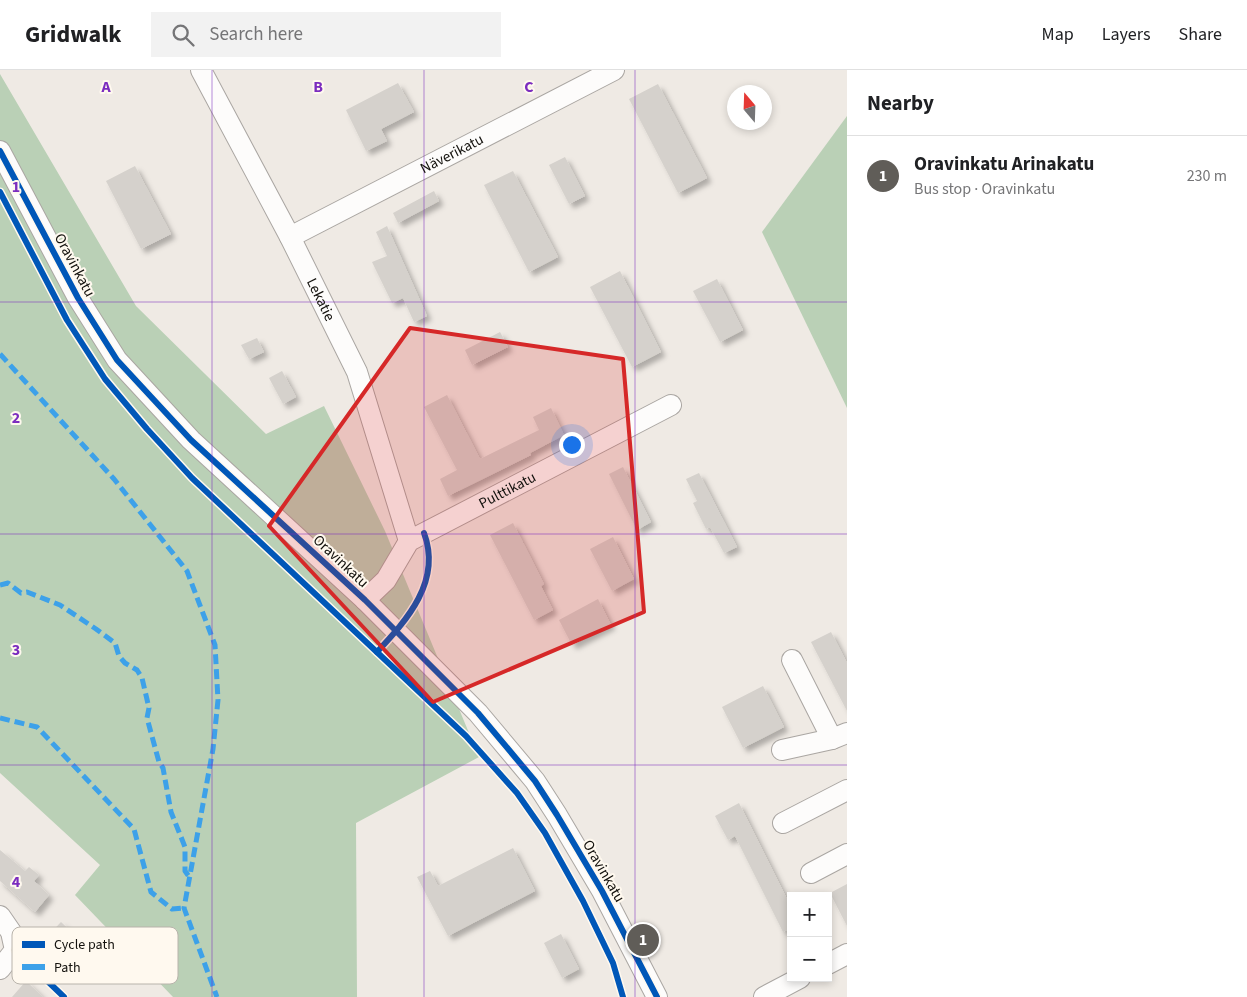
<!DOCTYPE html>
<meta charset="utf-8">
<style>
:root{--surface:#fff;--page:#f2f2f2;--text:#202124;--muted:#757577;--line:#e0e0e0;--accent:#605d58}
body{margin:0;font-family:"Source Sans 3",sans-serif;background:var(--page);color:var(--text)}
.controls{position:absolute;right:15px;bottom:15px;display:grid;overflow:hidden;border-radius:0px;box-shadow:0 2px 8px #0003}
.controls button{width:45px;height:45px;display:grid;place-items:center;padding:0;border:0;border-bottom:1px solid var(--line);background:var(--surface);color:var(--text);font:25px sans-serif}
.compass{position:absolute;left:727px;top:15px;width:45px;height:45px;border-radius:50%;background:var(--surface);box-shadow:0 2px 8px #0003;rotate:341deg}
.you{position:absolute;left:571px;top:374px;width:18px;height:18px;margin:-12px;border:4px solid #fff;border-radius:50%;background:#1a73e8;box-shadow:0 0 0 8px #1a73e833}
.badge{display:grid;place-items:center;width:32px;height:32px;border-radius:50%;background:var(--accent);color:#fff;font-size:16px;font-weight:700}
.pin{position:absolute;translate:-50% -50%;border:2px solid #fff;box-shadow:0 1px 5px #0006}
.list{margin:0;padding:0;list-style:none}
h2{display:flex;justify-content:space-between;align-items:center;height:65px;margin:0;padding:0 20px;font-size:21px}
h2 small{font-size:16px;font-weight:400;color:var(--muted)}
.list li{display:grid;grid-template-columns:32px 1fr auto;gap:15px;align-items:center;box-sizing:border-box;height:80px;padding:0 20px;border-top:1px solid var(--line)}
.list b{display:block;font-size:19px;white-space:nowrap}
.list p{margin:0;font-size:16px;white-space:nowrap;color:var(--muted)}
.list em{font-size:16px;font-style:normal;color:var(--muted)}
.icon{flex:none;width:28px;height:28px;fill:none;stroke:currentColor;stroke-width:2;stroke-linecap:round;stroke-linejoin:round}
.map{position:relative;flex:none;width:847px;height:927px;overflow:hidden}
header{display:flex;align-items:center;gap:30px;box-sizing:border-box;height:70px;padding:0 25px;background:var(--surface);border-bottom:1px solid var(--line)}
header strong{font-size:24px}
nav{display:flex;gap:28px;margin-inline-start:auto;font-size:18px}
.search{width:350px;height:45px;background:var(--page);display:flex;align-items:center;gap:12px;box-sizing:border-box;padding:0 18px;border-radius:0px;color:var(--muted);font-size:19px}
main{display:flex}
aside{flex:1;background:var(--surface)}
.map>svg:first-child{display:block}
.forest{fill:#bad0b6}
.building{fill:#d5d1cc;filter:url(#shadow)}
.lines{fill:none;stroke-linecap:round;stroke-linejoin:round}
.minor-casing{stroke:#aaa6a2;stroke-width:22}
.minor{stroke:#fdfcfb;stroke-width:20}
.quiet{stroke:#3da1e9;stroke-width:5;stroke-dasharray:10 5;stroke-linecap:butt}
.cycleway-casing{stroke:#fff9ef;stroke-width:9}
.cycleway{stroke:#0057b8;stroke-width:6}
.marked{fill:#d62828;fill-opacity:0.2;stroke:#d62828;stroke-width:4;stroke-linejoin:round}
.grid{fill:none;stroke:#7b2cbf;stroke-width:1;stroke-opacity:0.55}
.labels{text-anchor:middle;stroke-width:4;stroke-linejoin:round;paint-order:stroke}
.street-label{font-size:15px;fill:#13110d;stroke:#fff9ef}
.key{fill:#fff9ef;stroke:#b8b3ab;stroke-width:1}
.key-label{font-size:14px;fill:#13110d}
.grid-label{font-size:16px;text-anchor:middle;font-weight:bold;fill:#7b2cbf;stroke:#fff9ef;stroke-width:4;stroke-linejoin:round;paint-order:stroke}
</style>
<header>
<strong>Gridwalk</strong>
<div class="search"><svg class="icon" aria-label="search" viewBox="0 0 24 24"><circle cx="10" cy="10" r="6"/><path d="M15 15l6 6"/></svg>Search here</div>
<nav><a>Map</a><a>Layers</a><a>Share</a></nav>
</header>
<main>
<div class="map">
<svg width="847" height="927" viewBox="0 0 847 927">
<defs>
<filter id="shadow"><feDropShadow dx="4.5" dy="4.5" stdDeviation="2.5" flood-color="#0004"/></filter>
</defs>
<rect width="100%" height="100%" fill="#efeae4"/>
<!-- forest -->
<g class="forest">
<path d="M0,4L136,236L266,364L324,336L385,461L479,687L356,753L357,927H173L75,825L100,795L0,703Z"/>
<path d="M847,46V338L762,162Z"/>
</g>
<!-- building -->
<g class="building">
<path d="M398,13L414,42L381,59L387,71L366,81L346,40Z"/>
<path d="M658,14L707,108L678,123L629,29Z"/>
<path d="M565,87L585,126L569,134L549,95Z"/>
<path d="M135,96L171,164L141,179L106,111Z"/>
<path d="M513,101L558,187L529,202L484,115Z"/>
<path d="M434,121L439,131L398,153L393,143Z"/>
<path d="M387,156L427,246L414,252L403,228L392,233L372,192L387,186L376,162Z"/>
<path d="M620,201L661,282L632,297L590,217Z"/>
<path d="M717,209L743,260L720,272L693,221Z"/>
<path d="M500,262L508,277L472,295L465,280Z"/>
<path d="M257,268L264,282L249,289L241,275Z"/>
<path d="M282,301L296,327L283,334L269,308Z"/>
<path d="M447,325L480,389L539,360L533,347L551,338L564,365L530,383L531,385L448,426L440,409L457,400L424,337Z"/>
<path d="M623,397L651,452L637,460L609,404Z"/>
<path d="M699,403L737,477L724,483L710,457L706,459L693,433L697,431L686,409Z"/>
<path d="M513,453L544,514L541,516L553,540L534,550L490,465Z"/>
<path d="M613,467L634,509L612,521L590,479Z"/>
<path d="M598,529L611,555L572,575L559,550Z"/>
<path d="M831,562L847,593V641L811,572Z"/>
<path d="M763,616L784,657L743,678L722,637Z"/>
<path d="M739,733L791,837V858L783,862L735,766L728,770L715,746Z"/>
<path d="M513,778L535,821L448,866L417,807L430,801L438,816Z"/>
<path d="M0,780L25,801L29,797L39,805L34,811L49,825L35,842L0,811Z"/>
<path d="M847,814V856L830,823Z"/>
<path d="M61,852L78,868L56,892L38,876Z"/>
<path d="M561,864L579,899L562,908L544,873Z"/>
<path d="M26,911L43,927H12Z"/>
</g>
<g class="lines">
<defs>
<g id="minor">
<path id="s1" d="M201,0L290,167L357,302L409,471"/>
<path d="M0,81L78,228L117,290L191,370L365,530L478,643L535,711L557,745L602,821L657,927"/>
<path id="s2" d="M290,167L614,0"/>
<path id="s3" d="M365,530L386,510L409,471L671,335"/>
<path d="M792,590L832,669"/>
<path d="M782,680L832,669L847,663"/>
<path d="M783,753L847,720"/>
<path d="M811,803L847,784"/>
<path d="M0,846L11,862L15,880L0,899"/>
<path d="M828,894L847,884"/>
<path d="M764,927L800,908"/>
</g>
</defs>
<!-- minor casing -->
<use href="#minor" class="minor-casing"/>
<!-- minor -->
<use href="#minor" class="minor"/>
<!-- quiet -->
<g class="quiet">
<path d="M0,284L114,409L187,501L215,575L218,630L213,679L184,838L217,927"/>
<path d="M0,515L8,513L21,523L27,522L60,535L96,559L115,573L119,586L125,593L137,600L142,608L149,638L147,648L159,692L163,698L171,742L185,777V801L190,808"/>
<path d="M0,648L37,657L134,759L151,822L172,839L184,838"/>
</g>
<defs>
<g id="cycleway">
<path d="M0,81L78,228L117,290L191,370L365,530L478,643L535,711L557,745L602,821L657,927"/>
<path d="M0,122L67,250L105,309L147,359L192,408L466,666L517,723L545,763L583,831L613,893L623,927"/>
<path d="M377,582C407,550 442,511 424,463"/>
<path d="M15,880L64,927"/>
</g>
</defs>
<!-- cycleway casing -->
<use href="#cycleway" class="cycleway-casing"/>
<!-- cycleway -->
<use href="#cycleway" class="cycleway"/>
</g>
<!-- marked area -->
<path class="marked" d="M410,258L623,289L644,542L433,632L269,456Z"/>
<!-- grid -->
<path class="grid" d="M212,0V927M424,0V927M635,0V927M0,232H847M0,464H847M0,695H847"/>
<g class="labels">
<!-- street labels -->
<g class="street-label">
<text dy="5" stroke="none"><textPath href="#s2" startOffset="182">Näverikatu</textPath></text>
<text transform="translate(75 195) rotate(62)" y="5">Oravinkatu</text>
<text dy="5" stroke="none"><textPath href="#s1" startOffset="259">Lekatie</textPath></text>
<text dy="5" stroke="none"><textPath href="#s3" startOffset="185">Pulttikatu</textPath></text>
<text transform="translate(341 491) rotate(43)" y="5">Oravinkatu</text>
<text transform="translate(604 801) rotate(60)" y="5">Oravinkatu</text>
</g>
</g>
<!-- legend -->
<rect x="12" y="857" width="166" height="57" rx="8" class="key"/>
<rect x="22" y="871" width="23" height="7" fill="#0057b8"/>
<rect x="22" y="894" width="23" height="6" fill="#3da1e9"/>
<g class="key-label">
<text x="54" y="879">Cycle path</text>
<text x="54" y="902">Path</text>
</g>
<g class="grid-label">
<text x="106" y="22">A</text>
<text x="318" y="22">B</text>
<text x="529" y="22">C</text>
<text x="16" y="122">1</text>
<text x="16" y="353">2</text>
<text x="16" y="585">3</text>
<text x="16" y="817">4</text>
</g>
</svg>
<div class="controls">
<button>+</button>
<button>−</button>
</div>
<svg class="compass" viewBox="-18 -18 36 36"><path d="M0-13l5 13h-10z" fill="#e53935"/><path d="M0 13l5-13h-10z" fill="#757577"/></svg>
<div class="you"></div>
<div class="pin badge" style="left:643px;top:870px">1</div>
</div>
<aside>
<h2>Nearby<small></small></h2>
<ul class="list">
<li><span class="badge">1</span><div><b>Oravinkatu Arinakatu</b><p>Bus stop · Oravinkatu</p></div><em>230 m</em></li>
</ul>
</aside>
</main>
